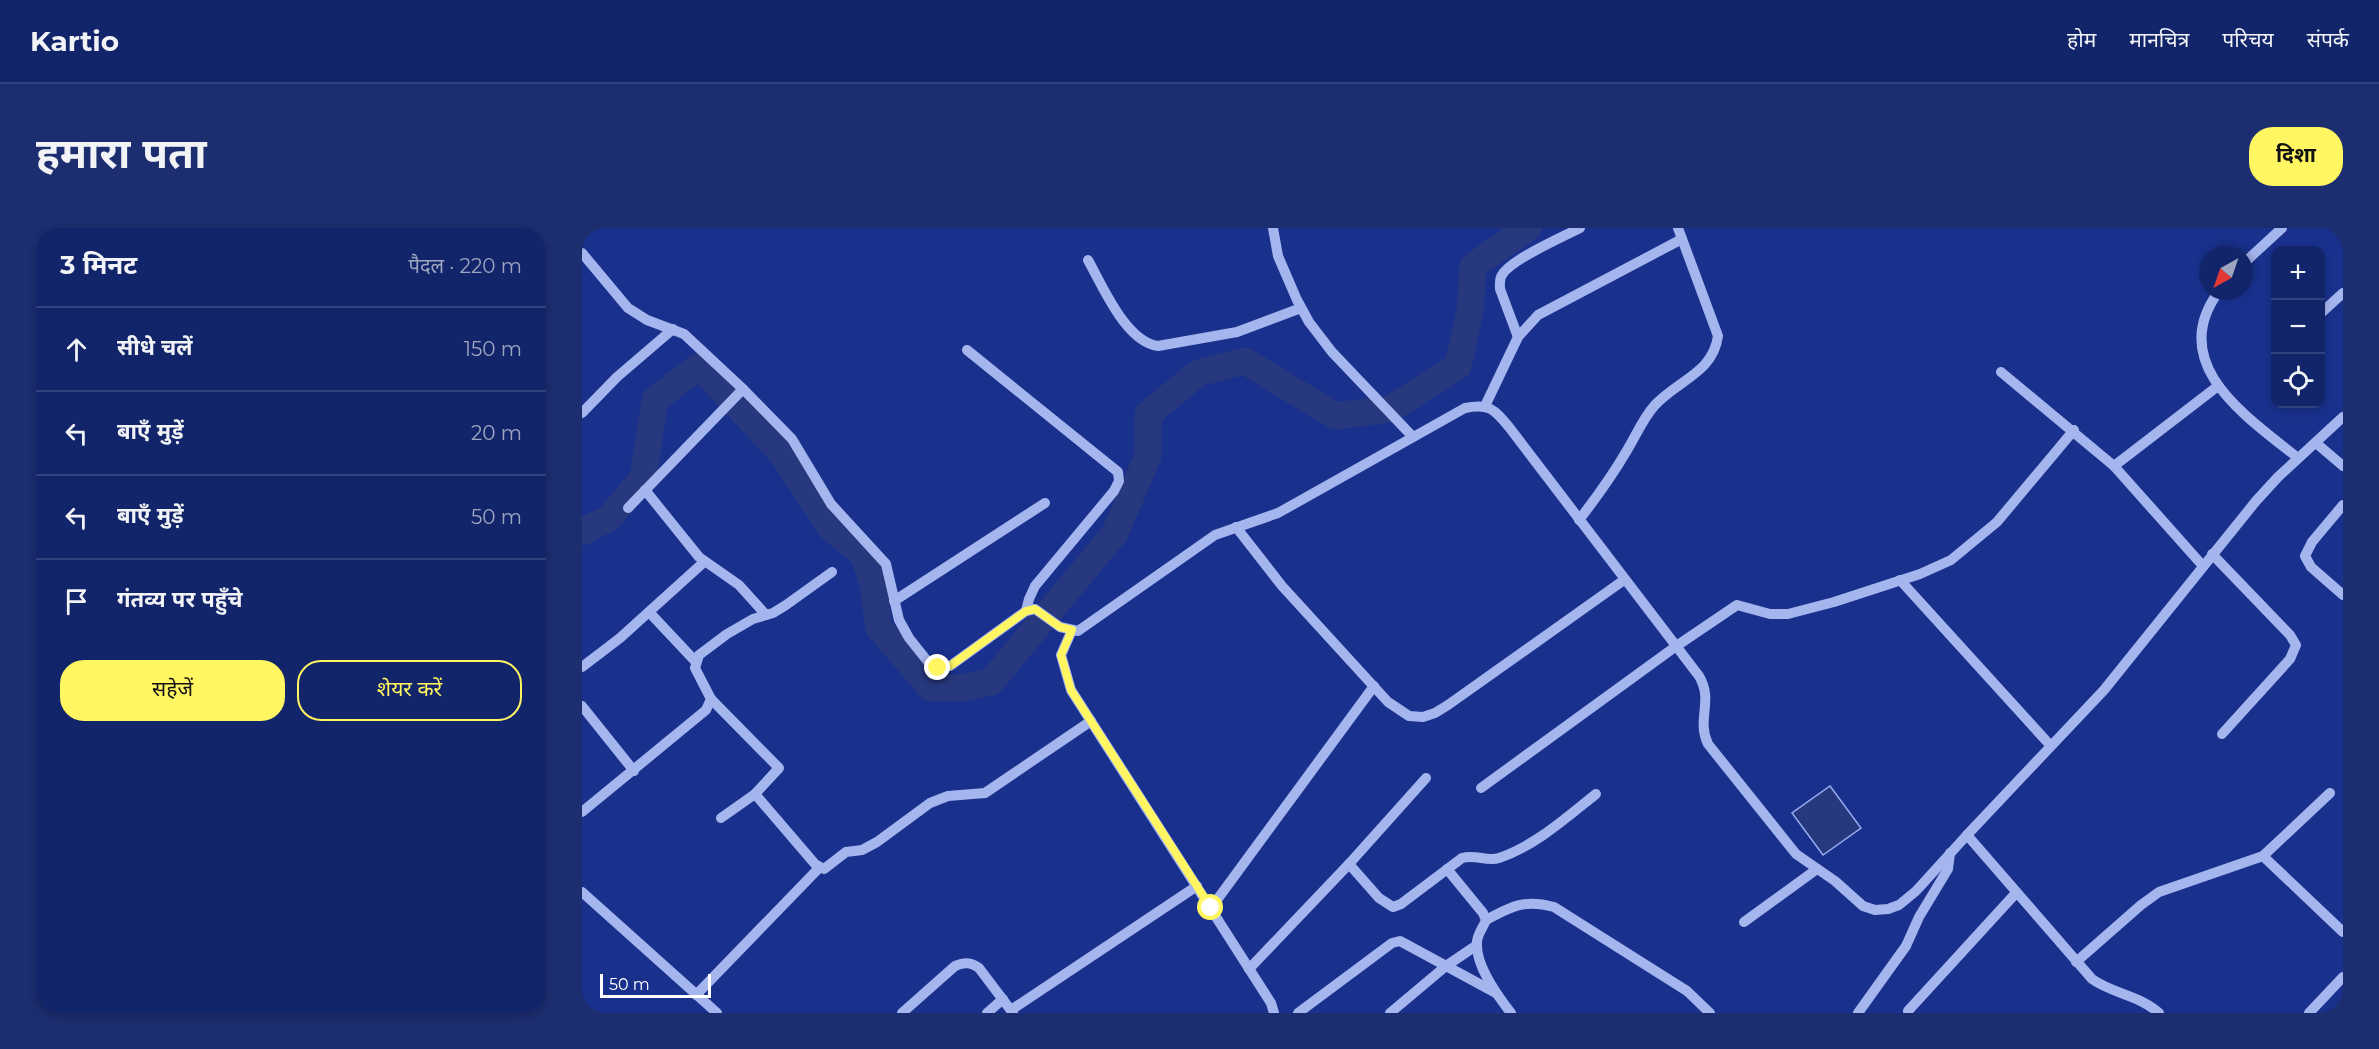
<!DOCTYPE html>
<html lang="hi">
<meta charset="utf-8">
<style>
:root{--surface:#13256a;--page:#1c2d70;--text:#f1f3f6;--muted:#9da5c1;--line:#32427e;--accent:#fff662}
body{margin:0;font-family:Montserrat,"Noto Sans Devanagari",sans-serif;background:var(--page);color:var(--text)}
.controls{position:absolute;right:18px;top:18px;display:grid;overflow:hidden;border-radius:12px;box-shadow:0 3px 9px #0003}
.controls button{width:54px;height:54px;display:grid;place-items:center;padding:0;border:0;border-bottom:2px solid var(--line);background:var(--surface);color:var(--text);font:30px sans-serif}
.compass{position:absolute;left:1617px;top:18px;width:54px;height:54px;border-radius:50%;background:var(--surface);box-shadow:0 3px 9px #0003;rotate:220deg}
.scale{position:absolute;left:18px;bottom:15px;width:111px;box-sizing:border-box;padding-left:6px;border:3px solid #fff;border-top:0;font-size:16px;line-height:21px;white-space:nowrap;color:#fff;-webkit-text-stroke:4px #19318d;paint-order:stroke}
.stop{position:absolute;width:18px;height:18px;margin:-14px;border:4px solid #fff662;border-radius:50%;background:#fff}
.stop.end{background:#fff662;border-color:#fff;box-shadow:0 2px 6px #0008}
.list{margin:0;padding:0;list-style:none}
h2{display:flex;justify-content:space-between;align-items:center;height:78px;margin:0;padding:0 24px;font-size:26px}
h2 small{font-size:20px;font-weight:400;color:var(--muted)}
.list li{display:grid;grid-template-columns:39px 1fr auto;gap:18px;align-items:center;box-sizing:border-box;height:84px;padding:0 24px;border-top:2px solid var(--line)}
.list b{display:block;font-size:22px;white-space:nowrap}
.list em{font-size:20px;font-style:normal;color:var(--muted)}
.actions{display:flex;gap:12px;padding:18px 24px}
.actions a{flex:1;padding:14px 0;border:2px solid var(--accent);border-radius:24px;text-align:center;font-size:21px;color:var(--accent)}
.actions .main{background:var(--accent);color:#111}
.icon{flex:none;width:33px;height:33px;fill:none;stroke:currentColor;stroke-width:2;stroke-linecap:round;stroke-linejoin:round}
.map{position:relative;flex:none;width:1761px;height:785px;overflow:hidden;border-radius:24px}
header{display:flex;align-items:center;gap:36px;box-sizing:border-box;height:84px;padding:0 30px;background:var(--surface);border-bottom:2px solid var(--line)}
header strong{font-size:28px}
nav{display:flex;gap:33px;margin-inline-start:auto;font-size:21px}
.intro{display:flex;align-items:center;justify-content:space-between;box-sizing:border-box;height:144px;padding:0 36px}
h1{margin:0;font-size:42px}
.button{padding:15px 27px;border-radius:24px;background:var(--accent);color:#111;font-size:21px;font-weight:700}
main{display:flex;gap:36px;padding:0 36px}
aside{flex:1;background:var(--surface);border-radius:24px;box-shadow:0 3px 9px #0003}
.map>svg:first-child{display:block}
.water{fill:#27387e;stroke:#98adf1;stroke-width:1.5}
.lines{fill:none;stroke-linecap:round;stroke-linejoin:round}
.river{stroke:#27387e;stroke-width:27}
.minor{stroke:#a5b5ee;stroke-width:10}
.route{stroke:#fff662;stroke-width:8}
</style>
<header>
<strong>Kartio</strong>
<nav><a>होम</a><a>मानचित्र</a><a>परिचय</a><a>संपर्क</a></nav>
</header>
<div class="intro"><h1>हमारा पता</h1><a class="button">दिशा</a></div>
<main>
<aside>
<h2>3 मिनट<small>पैदल · 220 m</small></h2>
<ul class="list">
<li><svg class="icon" aria-label="ahead" viewBox="0 0 24 24"><path d="M12 20V5M6 11l6-6 6 6"/></svg><div><b>सीधे चलें</b></div><em>150 m</em></li>
<li><svg class="icon" aria-label="left" viewBox="0 0 24 24"><path d="M17 20v-9H6M10 6l-5 5 5 5"/></svg><div><b>बाएँ मुड़ें</b></div><em>20 m</em></li>
<li><svg class="icon" aria-label="left" viewBox="0 0 24 24"><path d="M17 20v-9H6M10 6l-5 5 5 5"/></svg><div><b>बाएँ मुड़ें</b></div><em>50 m</em></li>
<li><svg class="icon" aria-label="arrive" viewBox="0 0 24 24"><path d="M6 21V4h12l-3 4 3 4H6"/></svg><div><b>गंतव्य पर पहुँचे</b></div></li>
</ul>
<div class="actions"><a class="main">सहेजें</a><a>शेयर करें</a></div>
</aside>
<div class="map">
<svg width="1761" height="785" viewBox="0 0 1761 785">
<rect width="100%" height="100%" fill="#19318d"/>
<!-- water -->
<path class="water" d="M1248,558L1279,600L1241,627L1210,585Z"/>
<g class="lines">
<!-- river -->
<path class="river" d="M0,304L27,290L61,250L73,172L117,138L199,224L249,300L281,326L291,355L297,400L349,460H379L409,454L533,305L566,228V186L616,145L663,133L753,188L808,181L876,138L888,83L891,38L946,0"/>
<!-- minor -->
<g class="minor">
<path d="M691,0L696,28L715,72L727,94L750,124L831,209"/>
<path d="M0,25L46,80L65,92L102,106L161,161L210,211L249,276L304,336L317,392L327,410L347,435L356,440L368,438L444,383L453,381L478,399L496,403L633,307L696,285L883,180C907,175 912,181 927,199L1117,448C1132,473 1114,491 1126,516L1214,626L1253,653L1281,678L1293,682L1306,681L1317,677L1334,663L1385,607"/>
<path d="M506,32C521,59 544,114 576,118L655,104L719,80"/>
<path d="M1662,35L1700,0"/>
<path d="M1637,63C1583,136 1665,189 1716,230"/>
<path d="M1738,86L1761,65"/>
<path d="M936,109L918,61C918,56 917,51 920,47C928,32 980,9 998,0"/>
<path d="M385,122L536,244L537,253L532,263L453,358L447,371L444,383"/>
<path d="M1419,144L1532,238L1621,338"/>
<path d="M903,178L936,109L956,87L1100,11"/>
<path d="M0,185L35,149L91,101"/>
<path d="M1734,215L1761,238"/>
<path d="M1532,238L1636,158"/>
<path d="M63,262L117,329L157,357L184,387"/>
<path d="M1761,277L1730,314L1723,328L1729,339L1761,367"/>
<path d="M46,280L161,161"/>
<path d="M997,292C1014,270 1030,248 1044,224C1054,208 1061,190 1073,177C1096,152 1131,145 1136,108L1096,0"/>
<path d="M654,299L700,358L806,474L827,488L841,489L853,485L866,477L1042,352"/>
<path d="M1630,326L1708,407L1714,417L1708,431L1640,506"/>
<path d="M1318,352L1468,517"/>
<path d="M312,373L463,275"/>
<path d="M67,384L114,434"/>
<path d="M490,402L479,427L489,462L689,775L692,785"/>
<path d="M0,439L38,410L122,334"/>
<path d="M129,471L197,540L173,566L139,590"/>
<path d="M0,478L52,543"/>
<path d="M899,560L1093,419L1155,377L1188,386H1206L1252,374L1338,346L1369,332L1415,294L1492,202"/>
<path d="M173,566L233,636L242,641L264,624L280,622L295,614L348,575L366,568L403,565L509,493"/>
<path d="M0,584L124,482L129,471L113,440L117,427L145,406L171,391L191,385L204,377L250,344"/>
<path d="M1681,628L1761,704"/>
<path d="M767,636L797,670L811,679L819,676L880,630C894,626 905,634 917,630C953,618 985,589 1014,566"/>
<path d="M865,641L901,685L904,692C902,698 895,707 895,714C893,737 915,767 929,785"/>
<path d="M0,664L135,785"/>
<path d="M629,680L792,458"/>
<path d="M904,692C930,678 942,671 972,679L1105,763L1128,785"/>
<path d="M1162,694L1235,641"/>
<path d="M1494,734L1559,677L1577,664L1681,628L1748,565"/>
<path d="M667,741L767,636L844,550"/>
<path d="M114,767L237,640"/>
<path d="M429,782L615,658"/>
<path d="M1326,783L1434,665"/>
<path d="M320,785L373,738C383,734 388,734 397,740L431,785"/>
<path d="M405,785L421,771"/>
<path d="M716,785L810,715L818,713L914,765"/>
<path d="M808,785L864,738L895,717"/>
<path d="M1276,785L1324,718L1337,689L1366,641L1368,625"/>
<path d="M1577,785C1557,767 1531,766 1510,751L1385,607L1522,462L1674,273L1696,249L1761,189"/>
<path d="M1727,785L1761,749"/>
</g>
</g>
<g class="lines">
<!-- route -->
<path class="route" d="M356,440L368,438L444,383L453,381L478,399L490,402L479,427L489,462L629,680"/>
</g>
</svg>
<div class="controls">
<button>+</button>
<button>−</button>
<button><svg class="icon" aria-label="locate" viewBox="0 0 24 24"><circle cx="12" cy="12" r="6"/><path d="M12 2v4M12 18v4M2 12h4M18 12h4"/></svg></button>
</div>
<svg class="compass" viewBox="-18 -18 36 36"><path d="M0-13l5 13h-10z" fill="#e53935"/><path d="M0 13l5-13h-10z" fill="#9da5c1"/></svg>
<div class="scale">50 m</div>
<div class="stop" style="left:629px;top:680px"></div>
<div class="stop end" style="left:356px;top:440px"></div>
</div>
</main>
